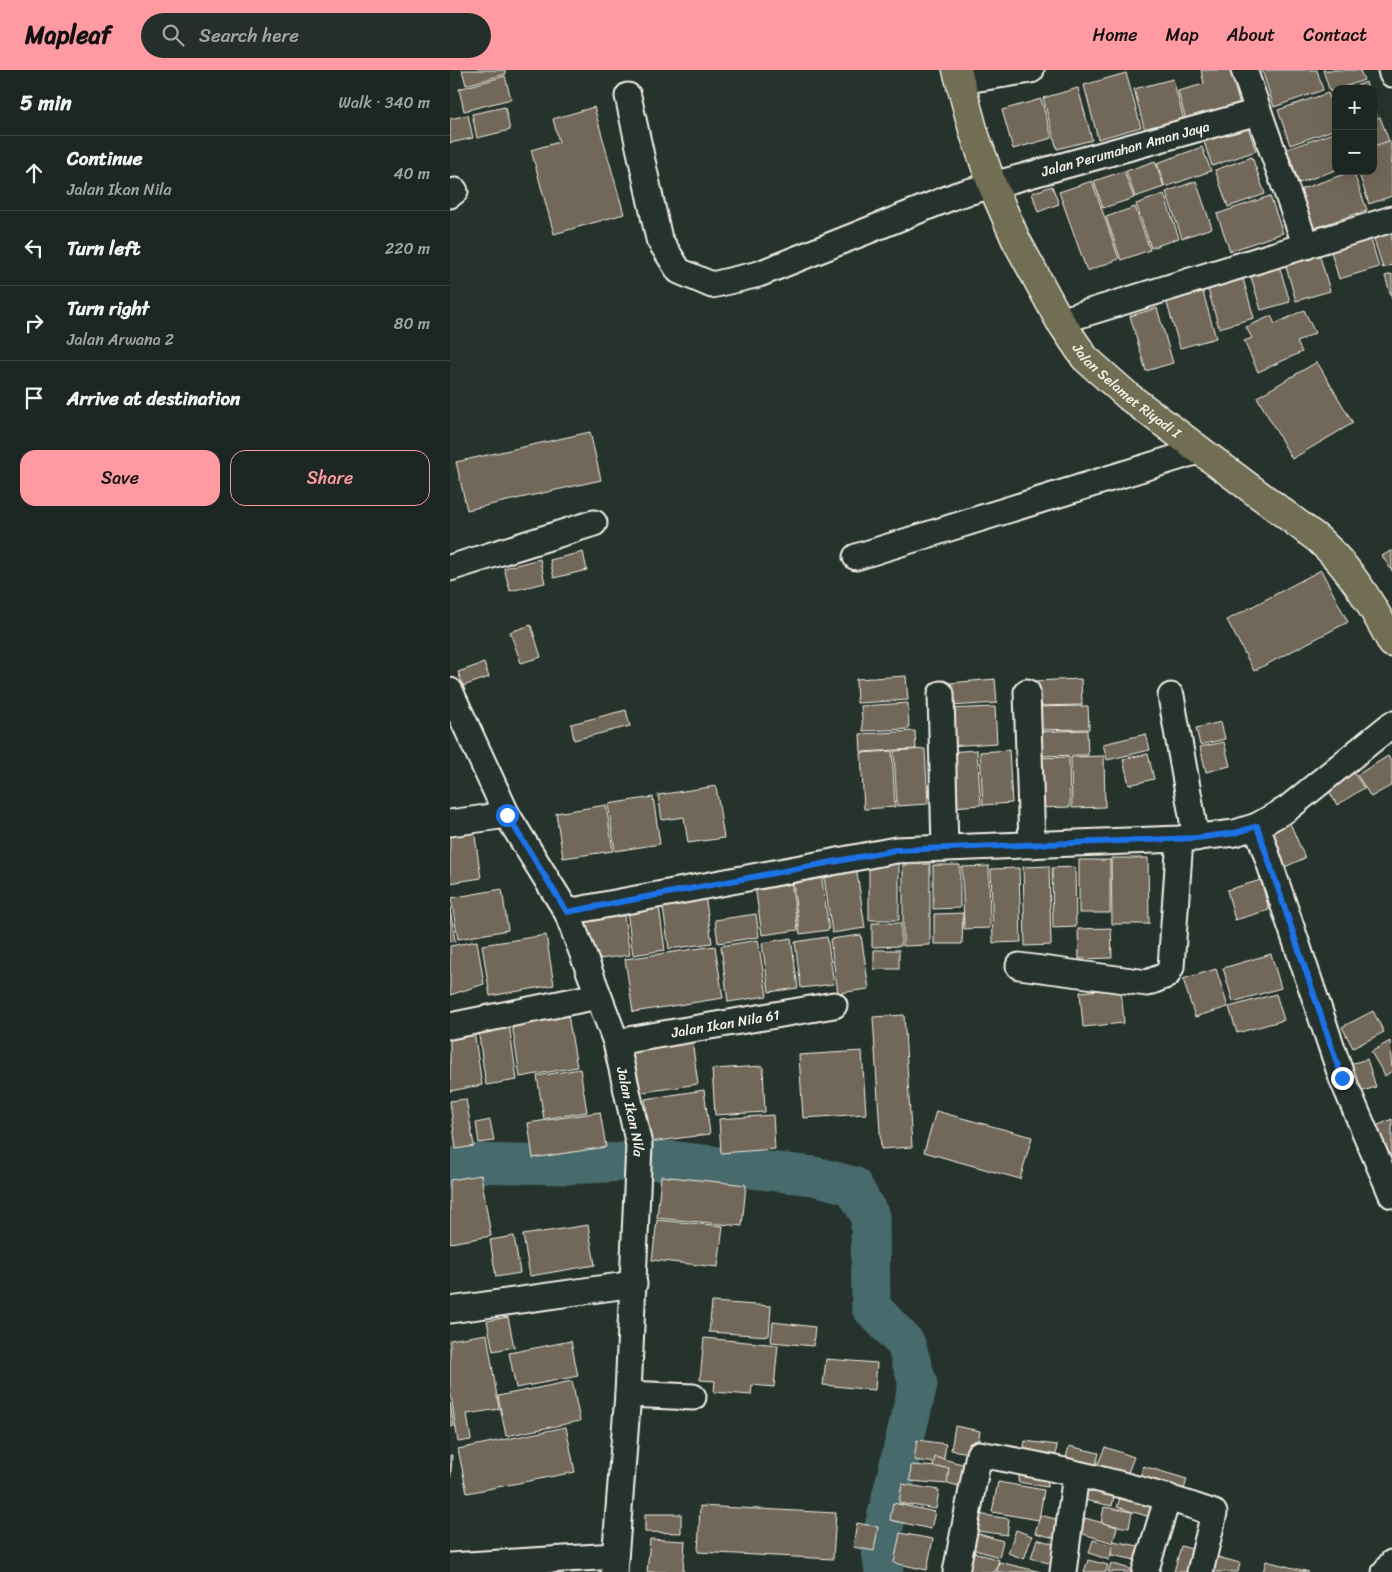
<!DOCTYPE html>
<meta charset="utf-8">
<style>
:root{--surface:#1c2622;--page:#252e2a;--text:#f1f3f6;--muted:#a0a5a5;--line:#3a4340;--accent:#ff9aa2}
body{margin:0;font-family:Sriracha,sans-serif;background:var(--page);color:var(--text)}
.controls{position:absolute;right:15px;top:15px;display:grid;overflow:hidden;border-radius:10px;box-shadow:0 5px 20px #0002}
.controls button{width:45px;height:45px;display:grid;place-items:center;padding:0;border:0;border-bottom:1px solid var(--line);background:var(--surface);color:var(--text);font:25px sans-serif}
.stop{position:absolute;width:15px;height:15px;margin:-11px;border:4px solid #1a73e8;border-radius:50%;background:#fff}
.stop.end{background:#1a73e8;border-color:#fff;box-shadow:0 1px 5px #0008}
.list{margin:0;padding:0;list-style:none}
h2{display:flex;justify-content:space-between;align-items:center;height:65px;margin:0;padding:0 20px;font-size:21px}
h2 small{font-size:16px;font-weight:400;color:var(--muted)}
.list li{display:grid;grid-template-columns:32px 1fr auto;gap:15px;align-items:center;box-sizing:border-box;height:75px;padding:0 20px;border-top:1px solid var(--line)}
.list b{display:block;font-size:19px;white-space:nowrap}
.list p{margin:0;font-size:16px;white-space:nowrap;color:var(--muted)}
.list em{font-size:16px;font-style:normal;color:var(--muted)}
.actions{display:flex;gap:10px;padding:15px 20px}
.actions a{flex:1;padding:11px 0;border:1px solid var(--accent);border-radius:15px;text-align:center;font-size:18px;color:var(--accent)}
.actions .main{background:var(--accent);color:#111}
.icon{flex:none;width:28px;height:28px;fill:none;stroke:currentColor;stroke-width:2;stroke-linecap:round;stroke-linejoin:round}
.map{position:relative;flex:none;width:942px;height:1502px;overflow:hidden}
header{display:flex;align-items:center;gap:30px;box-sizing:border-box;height:70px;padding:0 25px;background:var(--accent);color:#111}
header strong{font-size:24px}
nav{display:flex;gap:28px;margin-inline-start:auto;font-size:18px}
.search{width:350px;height:45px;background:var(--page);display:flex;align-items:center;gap:12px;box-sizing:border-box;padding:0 18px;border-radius:28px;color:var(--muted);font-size:19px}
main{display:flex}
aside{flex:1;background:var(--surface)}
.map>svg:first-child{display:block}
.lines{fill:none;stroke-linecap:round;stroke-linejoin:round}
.river{stroke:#466a6c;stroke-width:39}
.building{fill:#72685a;stroke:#f4f1e8}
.minor-casing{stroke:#f4f1e8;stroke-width:29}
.major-casing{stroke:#f4f1e8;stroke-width:31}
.minor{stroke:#26332d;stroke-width:25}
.major{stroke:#726e52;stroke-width:28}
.route{stroke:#1a73e8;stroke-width:6}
.labels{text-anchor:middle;stroke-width:4;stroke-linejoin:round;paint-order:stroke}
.street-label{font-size:14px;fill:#f4f1e8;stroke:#26332d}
</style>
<header>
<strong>Mapleaf</strong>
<div class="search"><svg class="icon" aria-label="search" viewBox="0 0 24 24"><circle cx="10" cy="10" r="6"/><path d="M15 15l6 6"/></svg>Search here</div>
<nav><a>Home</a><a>Map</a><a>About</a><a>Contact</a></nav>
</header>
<main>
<aside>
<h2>5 min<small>Walk · 340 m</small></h2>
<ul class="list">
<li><svg class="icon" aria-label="ahead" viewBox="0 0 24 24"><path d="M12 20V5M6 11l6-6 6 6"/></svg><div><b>Continue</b><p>Jalan Ikan Nila</p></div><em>40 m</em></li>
<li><svg class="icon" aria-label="left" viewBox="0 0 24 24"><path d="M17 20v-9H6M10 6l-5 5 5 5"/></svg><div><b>Turn left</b></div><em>220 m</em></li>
<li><svg class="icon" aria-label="right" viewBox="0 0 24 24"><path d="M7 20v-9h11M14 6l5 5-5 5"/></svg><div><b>Turn right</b><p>Jalan Arwana 2</p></div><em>80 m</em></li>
<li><svg class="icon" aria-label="arrive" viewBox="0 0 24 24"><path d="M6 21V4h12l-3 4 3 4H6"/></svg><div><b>Arrive at destination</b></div></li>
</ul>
<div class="actions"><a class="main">Save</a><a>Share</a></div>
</aside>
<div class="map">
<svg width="942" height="1502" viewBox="0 0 942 1502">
<rect width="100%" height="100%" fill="#26332d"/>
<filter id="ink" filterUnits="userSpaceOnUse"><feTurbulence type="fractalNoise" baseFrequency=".02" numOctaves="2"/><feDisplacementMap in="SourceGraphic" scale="10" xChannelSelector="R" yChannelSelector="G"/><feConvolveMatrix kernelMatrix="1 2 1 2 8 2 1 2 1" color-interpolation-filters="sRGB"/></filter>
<g filter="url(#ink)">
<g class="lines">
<!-- river -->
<path class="river" d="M0,1099L16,1093L115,1095L216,1090L364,1106L403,1116L420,1146L421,1237L456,1274L468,1314L430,1474L434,1502"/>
</g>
<!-- building -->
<g class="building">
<path d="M12,0H55L56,4L16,15Z"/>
<path d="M751,0H780L791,39L737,54L728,21L754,14Z"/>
<path d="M812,0H867L873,20L824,37Z"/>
<path d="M873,0H910L914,10L880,22Z"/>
<path d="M676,3L691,57L648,69L634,15Z"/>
<path d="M55,6L61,29L14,41L9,19Z"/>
<path d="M723,9L735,54L696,65L684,19Z"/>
<path d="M916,12L918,19H897Z"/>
<path d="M628,18L642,70L607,79L593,28Z"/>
<path d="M878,23L886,45V59L840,75L828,40Z"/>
<path d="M591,29L602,68L563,79L552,40Z"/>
<path d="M923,35L927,46L923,47Z"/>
<path d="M55,37L60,60L27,68L22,44Z"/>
<path d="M144,37L174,144L104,164L81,80L109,72L103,49Z"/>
<path d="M18,45L23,68L0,73V49Z"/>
<path d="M930,47L939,71L923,76V49Z"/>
<path d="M798,57L806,81L762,96L754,72Z"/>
<path d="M886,62V100L849,113L837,79Z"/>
<path d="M941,72L942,126L919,134L908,101H923V78Z"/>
<path d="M752,77L761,101L715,117L707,93Z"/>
<path d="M802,87L815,124L778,137L765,100Z"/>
<path d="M705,91L714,117L685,127L676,101Z"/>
<path d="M674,101L684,128L653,138L644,111Z"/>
<path d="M903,101L917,140L862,159L849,120Z"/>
<path d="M642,111L669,189L637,201L609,122Z"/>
<path d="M746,111L762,158L732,168L716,122Z"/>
<path d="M602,116L609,134L588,142L582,123Z"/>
<path d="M714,124L729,168L701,178L686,134Z"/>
<path d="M820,126L833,163L780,181L767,144Z"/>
<path d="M685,137L700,180L671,190L656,147Z"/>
<path d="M942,161V195L933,198L923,166Z"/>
<path d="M920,166L929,197L889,209L880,178Z"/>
<path d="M868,180L880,221L846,231L834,190Z"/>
<path d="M828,192L840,232L811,240L799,200Z"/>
<path d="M942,204V229L935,206Z"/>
<path d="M792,205L804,248L769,258L757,216Z"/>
<path d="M752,219L766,268L730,278L716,230Z"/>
<path d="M707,238L723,293L696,301L680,246Z"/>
<path d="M854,240L865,263L847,272L852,282L808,302L794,271L802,268L796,257L821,246L825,254Z"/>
<path d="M867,292L903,353L842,389L807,327Z"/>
<path d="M140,362L151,410L17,440L6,392Z"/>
<path d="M942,480V501L932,486Z"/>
<path d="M133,482L137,500L104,508L100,490Z"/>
<path d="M90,489L95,513L60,521L54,498Z"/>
<path d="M871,500L898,552L804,601L777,550Z"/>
<path d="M81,555L91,587L71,593L60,562Z"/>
<path d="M34,593L39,607L13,616L8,602Z"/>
<path d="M456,606L458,630L407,633L406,609Z"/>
<path d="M545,609L547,633L501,636L500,613Z"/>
<path d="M631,609L632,635L583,636L582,611Z"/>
<path d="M458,633L459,659L413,661L411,636Z"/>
<path d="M638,636L639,659L581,660V637Z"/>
<path d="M545,637L547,673L498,676L496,639Z"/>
<path d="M176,640L180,656L124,670L121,654Z"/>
<path d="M771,652L775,669L750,675L746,658Z"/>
<path d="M637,660L638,685L582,686V662Z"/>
<path d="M465,661L466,679L411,682L410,664Z"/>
<path d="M696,664L700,680L657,690L653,674Z"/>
<path d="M774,672L780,696L756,702L750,677Z"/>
<path d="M475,679L478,734L447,736L444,681Z"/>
<path d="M527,680L531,735L501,737L497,682Z"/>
<path d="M559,680L562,733L533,735L530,682Z"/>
<path d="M442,681L445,737L414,739L411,683Z"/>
<path d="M698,684L704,709L679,715L673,689Z"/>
<path d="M654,686L655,737L622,738L621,687Z"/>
<path d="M938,686L942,693V715L921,727L907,705Z"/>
<path d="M619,687L620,737L585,738L584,688Z"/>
<path d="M902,700L914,718L887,735L876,716Z"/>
<path d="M266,716L274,768L238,773L234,747L212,750L208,725Z"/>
<path d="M203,727L210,774L165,781L158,734Z"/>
<path d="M156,735L163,781L113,788L106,743Z"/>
<path d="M840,753L855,788L828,800L812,766Z"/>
<path d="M24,759L31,808L0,813V763Z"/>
<path d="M661,788H698L699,854H662Z"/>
<rect x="629" y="790" width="31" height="53"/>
<rect x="419" y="794" width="30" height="56"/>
<path d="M480,794V875L453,876V795Z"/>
<path d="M406,795L415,858L382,863L373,800Z"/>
<path d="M483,795H510V838L483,839Z"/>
<path d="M539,796L540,858L514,859L512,797Z"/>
<path d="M599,796L601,875L575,876L573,797Z"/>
<path d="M625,797L626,857L603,858L602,798Z"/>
<path d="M569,798L571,872L543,873L541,799Z"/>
<path d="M371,803L379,860L350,864L342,807Z"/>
<path d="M340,804L348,860L312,865L304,809Z"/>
<path d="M811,810L819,840L785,850L777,820Z"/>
<path d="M254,818L262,873L219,879L211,824Z"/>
<path d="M52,819L58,860L8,869L1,828Z"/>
<path d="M208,829L215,880L183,885L176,834Z"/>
<path d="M0,838L5,871L0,872Z"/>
<path d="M173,840L180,885L141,890L135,845Z"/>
<path d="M513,843L512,874H484V844Z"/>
<path d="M306,844L309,867L268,873L265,850Z"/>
<path d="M422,853H451V876L422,877Z"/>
<path d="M661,858L662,888L629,889L628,859Z"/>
<path d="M96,865L104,915L40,926L32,875Z"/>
<path d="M411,865L419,919L388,923L380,869Z"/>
<path d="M377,867L384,914L351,918L345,872Z"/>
<path d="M341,868L348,918L319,922L312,873Z"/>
<path d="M308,870L317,926L278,932L271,876Z"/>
<path d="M27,871L34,914L0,925V876Z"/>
<path d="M265,876L273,928L183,942L175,889Z"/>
<rect x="424" y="880" width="25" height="19"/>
<path d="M821,884L831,918L783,932L773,898Z"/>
<path d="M766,899L778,937L745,947L733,909Z"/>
<path d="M671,918L674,953L633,957L630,922Z"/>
<path d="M826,924L834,950L787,963L779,937Z"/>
<path d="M923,941L934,962L903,978L892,957Z"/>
<path d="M118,945L127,997L70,1007L62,954Z"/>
<path d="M454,945L462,1077L431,1079L423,947Z"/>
<path d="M59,954L67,1010L36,1015L28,959Z"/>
<path d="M24,961L32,1015L0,1021V965Z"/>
<path d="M241,963L248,1014L181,1024L174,974Z"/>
<path d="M940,971L942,1001L935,1006L921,982Z"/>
<path d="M412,981L416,1044L353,1048L349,985Z"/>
<path d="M917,989L926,1017L906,1023L897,995Z"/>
<path d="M313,996L315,1042L265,1045L262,999Z"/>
<path d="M130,999L137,1042L94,1049L87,1006Z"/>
<path d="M254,1020L260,1064L201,1072L195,1029Z"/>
<path d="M16,1029L24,1076L6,1079L0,1031Z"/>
<path d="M486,1041L582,1067L570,1109L474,1082Z"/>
<path d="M150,1042L156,1077L83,1088L78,1053Z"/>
<path d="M323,1045L325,1079L271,1083L269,1049Z"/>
<path d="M942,1049V1101L922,1058Z"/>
<path d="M40,1050L44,1071L29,1073L26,1053Z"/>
<path d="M31,1105L41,1166L0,1173V1110Z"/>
<path d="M211,1106L296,1115L292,1156L207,1148Z"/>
<path d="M207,1150L273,1156L268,1197L202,1190Z"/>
<path d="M138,1155L145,1195L80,1206L73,1165Z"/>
<path d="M64,1166L70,1203L46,1207L40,1170Z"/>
<path d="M262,1232L321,1236L319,1266L259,1262Z"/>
<path d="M58,1247L64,1277L43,1281L37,1251Z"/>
<path d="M323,1252L365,1257L363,1276L321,1272Z"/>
<path d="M37,1264L49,1339L17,1344L21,1370L8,1372L0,1319V1270Z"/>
<path d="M254,1268L328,1275L324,1317L302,1315L301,1325L264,1322L265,1311L250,1310Z"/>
<path d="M121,1271L128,1306L66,1318L59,1283Z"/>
<path d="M376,1289L427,1293L425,1320L373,1315Z"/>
<path d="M122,1311L130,1351L56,1366L48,1326Z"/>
<path d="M0,1333L4,1356L0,1357Z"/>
<path d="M505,1356L530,1361L526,1384L501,1380Z"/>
<path d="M116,1357L125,1402L17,1423L8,1379Z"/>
<path d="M467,1370L496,1374L493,1394L464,1390Z"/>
<path d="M575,1371L607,1375L605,1392L572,1388Z"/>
<path d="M619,1376L649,1383L644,1403L614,1396Z"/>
<path d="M655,1377L684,1387L674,1413L645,1401Z"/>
<path d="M0,1385H2L0,1418Z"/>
<path d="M485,1387L524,1397L519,1419L480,1408Z"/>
<path d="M461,1395L499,1398L497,1414L460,1411Z"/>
<path d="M572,1395L600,1401L597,1417L568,1412Z"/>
<path d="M693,1396L737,1409L732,1427L688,1414Z"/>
<path d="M548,1412L594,1420L589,1450L542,1442Z"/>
<path d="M452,1414L489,1420L486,1439L449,1433Z"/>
<path d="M674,1416L709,1428L703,1448L667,1437Z"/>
<path d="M627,1418L664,1426L662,1436L625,1428Z"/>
<path d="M443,1433L485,1442L481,1459L440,1450Z"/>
<path d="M250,1436L386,1443L383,1489L248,1482Z"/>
<path d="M654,1437L682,1442L679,1458L651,1453Z"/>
<path d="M522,1443L559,1449L557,1465L520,1460Z"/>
<path d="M195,1444H231V1463L195,1462Z"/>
<path d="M590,1445L617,1452L612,1470L585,1463Z"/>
<path d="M635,1448L667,1457L663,1473L630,1463Z"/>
<path d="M407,1453L428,1457L424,1481L403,1477Z"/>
<path d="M566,1460L582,1466L574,1489L558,1483Z"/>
<path d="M519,1461L553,1471L549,1487L515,1477Z"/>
<path d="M450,1463L483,1469L477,1500L444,1493Z"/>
<path d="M200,1469L235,1471L233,1502H197Z"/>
<path d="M587,1469L614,1477L608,1496L581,1488Z"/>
<path d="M643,1470L664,1476L659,1490L639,1483Z"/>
<path d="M663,1471L699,1478L696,1492L661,1485Z"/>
<path d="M731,1476L749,1481L744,1502H724Z"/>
<path d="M517,1480L549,1490L545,1502H519L511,1499Z"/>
<path d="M764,1486L790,1493L788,1502H760Z"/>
<path d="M638,1490L658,1495L656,1502H634Z"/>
<path d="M816,1491L859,1502H813Z"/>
<path d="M549,1492L591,1502H547Z"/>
<path d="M661,1493L689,1502H658Z"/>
</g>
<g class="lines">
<defs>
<g id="minor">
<path d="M794,0L856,176"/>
<path d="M941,0L942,4"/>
<path d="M510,11L581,0"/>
<path id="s1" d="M178,26L209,169L229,201L262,215L309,204L507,125L808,42"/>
<path d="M0,125L5,121"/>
<path d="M610,251L942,149"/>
<path d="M406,487L748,381"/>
<path d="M0,498L144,453"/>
<path id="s2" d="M0,621L57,745L117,842L166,972L189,1075L178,1324L164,1502"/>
<path d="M577,622L582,775"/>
<path d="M491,624L495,778"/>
<path d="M721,626L746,768"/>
<path d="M0,753L57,745"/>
<path d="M807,756L892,1008L942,1125"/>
<path d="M117,842L446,780L730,769L785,763L807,756L837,739L942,654"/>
<path d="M569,896L697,913L717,905L721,897L730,769"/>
<path d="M0,956L148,926"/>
<path id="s3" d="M166,972L384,935"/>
<path d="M0,1240L184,1214"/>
<path d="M178,1324L243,1327"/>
<path d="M0,1496L165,1486"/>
<path d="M506,1502L529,1384C609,1398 688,1416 764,1443L750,1502"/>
<path d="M613,1502L626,1404"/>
<path d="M695,1502L718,1427"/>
<path d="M935,1502L942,1493"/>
</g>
<g id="major">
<path id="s4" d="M507,0L524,63L543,117L566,170L610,251L635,288L679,327L868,469C901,499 921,533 942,573"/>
</g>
</defs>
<!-- minor casing -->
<use href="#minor" class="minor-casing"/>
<!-- major casing -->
<use href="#major" class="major-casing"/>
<!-- minor -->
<use href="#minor" class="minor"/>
<!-- major -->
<use href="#major" class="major"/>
</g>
</g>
<g class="lines" filter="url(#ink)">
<!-- route -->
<path class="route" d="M57,745L117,842L446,780L746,768L785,763L807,756L892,1008"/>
</g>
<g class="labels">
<!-- street labels -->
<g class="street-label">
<text dy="5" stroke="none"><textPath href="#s1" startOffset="656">Jalan Perumahan Aman Jaya</textPath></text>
<text dy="5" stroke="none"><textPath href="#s4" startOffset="370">Jalan Selamet Riyadi I</textPath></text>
<text dy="5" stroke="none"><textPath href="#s3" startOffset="111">Jalan Ikan Nila 61</textPath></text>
<text dy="5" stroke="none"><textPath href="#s2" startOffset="461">Jalan Ikan Nila</textPath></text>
</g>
</g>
</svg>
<div class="controls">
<button>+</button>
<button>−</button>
</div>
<div class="stop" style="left:57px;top:745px"></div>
<div class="stop end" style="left:892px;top:1008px"></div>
</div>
</main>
